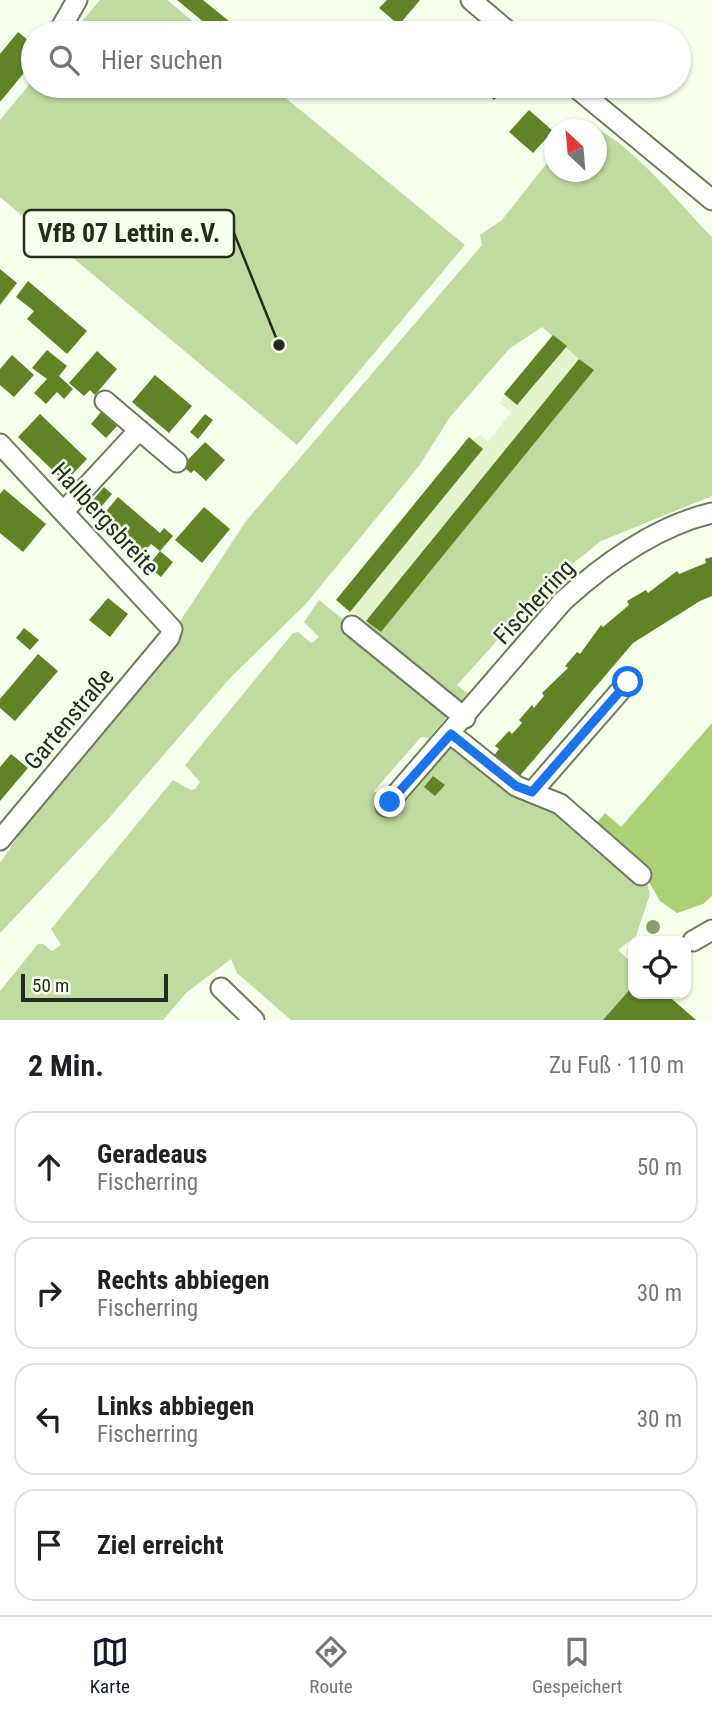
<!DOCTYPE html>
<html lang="de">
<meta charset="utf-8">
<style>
:root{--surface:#fff;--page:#f2f2f2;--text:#202124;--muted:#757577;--line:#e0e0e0;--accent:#111827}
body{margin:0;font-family:"Roboto Condensed",sans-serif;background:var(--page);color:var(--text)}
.controls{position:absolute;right:21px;bottom:21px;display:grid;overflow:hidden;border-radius:14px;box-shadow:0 2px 5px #0004}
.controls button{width:63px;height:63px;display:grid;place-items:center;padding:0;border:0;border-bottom:2px solid var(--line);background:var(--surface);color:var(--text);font:35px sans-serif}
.compass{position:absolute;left:544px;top:119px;width:63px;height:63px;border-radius:50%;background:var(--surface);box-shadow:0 2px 5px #0004;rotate:334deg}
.scale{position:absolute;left:21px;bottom:18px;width:147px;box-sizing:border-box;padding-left:7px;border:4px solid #262b1f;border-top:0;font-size:19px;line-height:24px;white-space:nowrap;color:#262b1f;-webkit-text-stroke:5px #f6ffeb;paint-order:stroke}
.stop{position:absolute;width:21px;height:21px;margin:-16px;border:5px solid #1a73e8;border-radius:50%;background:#fff}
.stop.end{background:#1a73e8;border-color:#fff;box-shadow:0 2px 7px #0008}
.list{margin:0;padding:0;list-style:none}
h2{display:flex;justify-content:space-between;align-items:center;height:91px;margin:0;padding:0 28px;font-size:30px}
h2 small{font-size:23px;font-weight:400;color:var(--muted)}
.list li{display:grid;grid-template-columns:46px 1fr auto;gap:21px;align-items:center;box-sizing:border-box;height:112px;margin:0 14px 14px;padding:0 14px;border:2px solid var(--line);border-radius:21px}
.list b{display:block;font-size:26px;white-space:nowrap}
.list p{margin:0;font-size:23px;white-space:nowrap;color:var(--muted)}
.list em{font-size:23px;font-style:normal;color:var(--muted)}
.icon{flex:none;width:38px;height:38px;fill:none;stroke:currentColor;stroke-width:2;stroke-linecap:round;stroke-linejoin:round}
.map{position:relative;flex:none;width:712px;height:1020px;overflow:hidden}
.search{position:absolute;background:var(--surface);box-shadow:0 2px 5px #0004;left:21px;right:21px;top:21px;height:77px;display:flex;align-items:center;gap:18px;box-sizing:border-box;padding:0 24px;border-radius:38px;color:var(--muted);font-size:26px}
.sheet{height:595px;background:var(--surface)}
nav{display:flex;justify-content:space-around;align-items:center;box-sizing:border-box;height:98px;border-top:2px solid var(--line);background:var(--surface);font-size:19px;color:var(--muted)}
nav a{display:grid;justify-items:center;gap:4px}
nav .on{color:var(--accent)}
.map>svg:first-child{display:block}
.built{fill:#e4f5ce}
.green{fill:#c0daa0}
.forest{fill:#abd174}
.building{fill:#618325}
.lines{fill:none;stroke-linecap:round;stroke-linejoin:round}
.minor-casing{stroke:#6e7b5e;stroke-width:23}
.minor{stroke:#fff;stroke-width:19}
.tree{fill:#8c9d6f}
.route{stroke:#1a73e8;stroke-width:9}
.labels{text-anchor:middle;stroke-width:5;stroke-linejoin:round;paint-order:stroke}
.street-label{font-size:24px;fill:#262b1f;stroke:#f6ffeb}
.leader{fill:none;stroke:#262b1f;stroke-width:2.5}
.callout-dot{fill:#262b1f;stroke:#f6ffeb;stroke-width:2.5}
.callout{fill:#f6ffeb;stroke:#262b1f;stroke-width:2.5}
.callout-label{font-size:26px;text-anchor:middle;font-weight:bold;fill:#262b1f}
</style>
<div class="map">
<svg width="712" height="1020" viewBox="0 0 712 1020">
<rect width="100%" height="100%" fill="#f6ffeb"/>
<!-- built -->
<path class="built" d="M553,335L594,370L381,632L350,612L336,600L469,437L473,440L480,434L488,442L511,412L499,403Z"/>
<!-- green -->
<g class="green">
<path d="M100,0H167L207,33H72Z"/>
<path d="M33,80V86H271L465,245L297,445L0,197V120Z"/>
<path d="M581,121C631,140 674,199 712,237V496L601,541L551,581L457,685L472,697L463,706L366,629L369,623L381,632L593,371L542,327L509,349L450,417L419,466L305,605L231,677L109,818L0,933V863L55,783L169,638L246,521L482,245L480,235L502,220L554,154V172H596V130L574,129Z"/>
<path d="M319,600L448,703L445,719L429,738L421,737L374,791L389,802L451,734L532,792L647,883L650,894L636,936L618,950L633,964V994H666L696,1020H291L237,973L231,959L186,993L163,1020H0V991L38,944H43L52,951L61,945L51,929L173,780L191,790L195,789L200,782L185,765L293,633L298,632L311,643L319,637L304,622Z"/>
</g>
<!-- forest -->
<path class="forest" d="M712,723V896L703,904L677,913L660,901L641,868L595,825L605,813L621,827Z"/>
<!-- building -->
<g class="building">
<path d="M177,0H203L235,26L229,33H217Z"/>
<path d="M387,0H420L399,25L379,8Z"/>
<path d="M448,22L461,33H431L436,28L441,31Z"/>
<path d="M18,32L33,44V62L0,102V54Z"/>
<path d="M478,86H507L494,100Z"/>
<path d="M529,110L553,131L533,153L509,132Z"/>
<path d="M0,269L17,283L0,305Z"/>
<path d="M28,281L87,331L67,354L27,319L34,311L16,297Z"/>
<path d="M553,335L567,346L517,405L504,394Z"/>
<path d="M47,350L67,366L59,376L73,389L64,399L57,392L46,404L34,393L47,379L32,368Z"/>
<path d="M97,351L117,369L95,395L90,390L84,396L69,383Z"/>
<path d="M12,355L34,375L14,397L0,385V369Z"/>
<path d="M579,359L594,370L381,632L366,621Z"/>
<path d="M155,375L192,406L169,433L132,402Z"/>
<path d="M101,412L117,426L106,438L91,424Z"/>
<path d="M40,414L87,459L65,482L18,437Z"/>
<path d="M205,414L213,420L198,439L190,432Z"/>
<path d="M469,437L483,449L350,612L336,600Z"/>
<path d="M205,442L225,460L206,481L194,470L191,473L182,466Z"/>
<path d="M104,487L112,494L94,515L86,508Z"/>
<path d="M4,489L46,524L23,552L0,533V494Z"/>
<path d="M118,497L160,533L164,528L173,536L160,551L173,562L161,577L148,566L160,551L151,544L139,557L97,522Z"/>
<path d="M204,507L230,529L202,563L175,540Z"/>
<path d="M712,557V596L700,601L633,643L518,778L493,757L499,749L495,746L509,731L512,734L522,723L519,720L532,705L534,708L538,703L544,696L542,693L568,668L565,666L577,652L580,654L601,625L603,627L629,605L627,601L646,590L648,593L677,571L679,574L706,563L705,559Z"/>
<path d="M108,598L128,614L110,637L89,620Z"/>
<path d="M24,628L39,640L30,650L16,638Z"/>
<path d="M38,654L58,671L15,721L0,708V699Z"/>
<path d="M11,754L28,768L0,801V767Z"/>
<path d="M433,776L445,785L435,796L424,787Z"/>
<path d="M633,986V994H666L696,1020H603Z"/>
</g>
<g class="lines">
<defs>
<g id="minor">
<path d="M471,0L510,33"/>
<path d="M58,33L77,0"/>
<path d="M574,86L712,200"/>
<path d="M105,401L177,462"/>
<path d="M0,444L172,629L169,638L0,840"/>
<path d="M64,511L139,430"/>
<path d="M352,626L465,718"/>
<path d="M451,734L516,786L560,804L641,875"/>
<path d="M532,792L628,682"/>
<path d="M386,806L563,601C605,563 656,526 712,513"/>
<path d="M693,941L712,930"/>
<path d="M221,988L254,1020"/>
</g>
</defs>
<!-- minor casing -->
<use href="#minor" class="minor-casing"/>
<!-- minor -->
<use href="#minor" class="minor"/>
</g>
<!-- trees -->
<circle class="tree" cx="653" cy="927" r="7"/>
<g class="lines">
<!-- route -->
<path class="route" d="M390,802L451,734L516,786L532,792L628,682"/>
</g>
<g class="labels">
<!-- street labels -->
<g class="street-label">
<text transform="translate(105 519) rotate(47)" y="8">Hallbergsbreite</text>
<text transform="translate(534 602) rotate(-47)" y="8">Fischerring</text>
<text transform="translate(69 719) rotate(-50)" y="8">Gartenstraße</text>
</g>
</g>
<!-- callouts -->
<path class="leader" d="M279 345L234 233"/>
<circle class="callout-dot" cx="279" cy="345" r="7"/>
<rect class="callout" x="24" y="210" width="210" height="47" rx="7"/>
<g class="callout-label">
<text x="129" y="242">VfB 07 Lettin e.V.</text>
</g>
</svg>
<div class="controls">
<button><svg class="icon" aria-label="locate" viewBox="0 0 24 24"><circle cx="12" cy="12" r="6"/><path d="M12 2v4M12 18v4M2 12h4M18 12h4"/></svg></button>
</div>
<svg class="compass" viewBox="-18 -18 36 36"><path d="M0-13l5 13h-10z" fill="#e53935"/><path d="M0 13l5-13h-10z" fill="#757577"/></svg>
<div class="scale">50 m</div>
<div class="stop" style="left:628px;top:682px"></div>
<div class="stop end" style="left:390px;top:802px"></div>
<div class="search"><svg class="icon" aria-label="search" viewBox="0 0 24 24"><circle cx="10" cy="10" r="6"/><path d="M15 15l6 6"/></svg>Hier suchen</div>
</div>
<section class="sheet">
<h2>2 Min.<small>Zu Fuß · 110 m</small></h2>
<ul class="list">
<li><svg class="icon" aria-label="ahead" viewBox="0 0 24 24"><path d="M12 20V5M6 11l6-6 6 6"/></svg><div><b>Geradeaus</b><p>Fischerring</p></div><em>50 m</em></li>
<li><svg class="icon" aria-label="right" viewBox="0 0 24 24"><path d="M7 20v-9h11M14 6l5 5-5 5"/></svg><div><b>Rechts abbiegen</b><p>Fischerring</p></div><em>30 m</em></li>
<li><svg class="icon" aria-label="left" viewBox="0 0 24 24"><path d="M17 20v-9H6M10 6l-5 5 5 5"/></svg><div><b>Links abbiegen</b><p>Fischerring</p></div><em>30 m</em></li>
<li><svg class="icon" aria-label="arrive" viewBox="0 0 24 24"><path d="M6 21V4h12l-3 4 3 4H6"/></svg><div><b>Ziel erreicht</b></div></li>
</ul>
</section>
<nav>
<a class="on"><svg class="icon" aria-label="map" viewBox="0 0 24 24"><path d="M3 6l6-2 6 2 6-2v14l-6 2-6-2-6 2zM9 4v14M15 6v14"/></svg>Karte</a>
<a><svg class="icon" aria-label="directions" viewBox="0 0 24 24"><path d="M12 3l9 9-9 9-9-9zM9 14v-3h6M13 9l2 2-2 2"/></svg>Route</a>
<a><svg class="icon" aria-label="saved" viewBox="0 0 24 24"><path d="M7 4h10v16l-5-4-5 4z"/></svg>Gespeichert</a>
</nav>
